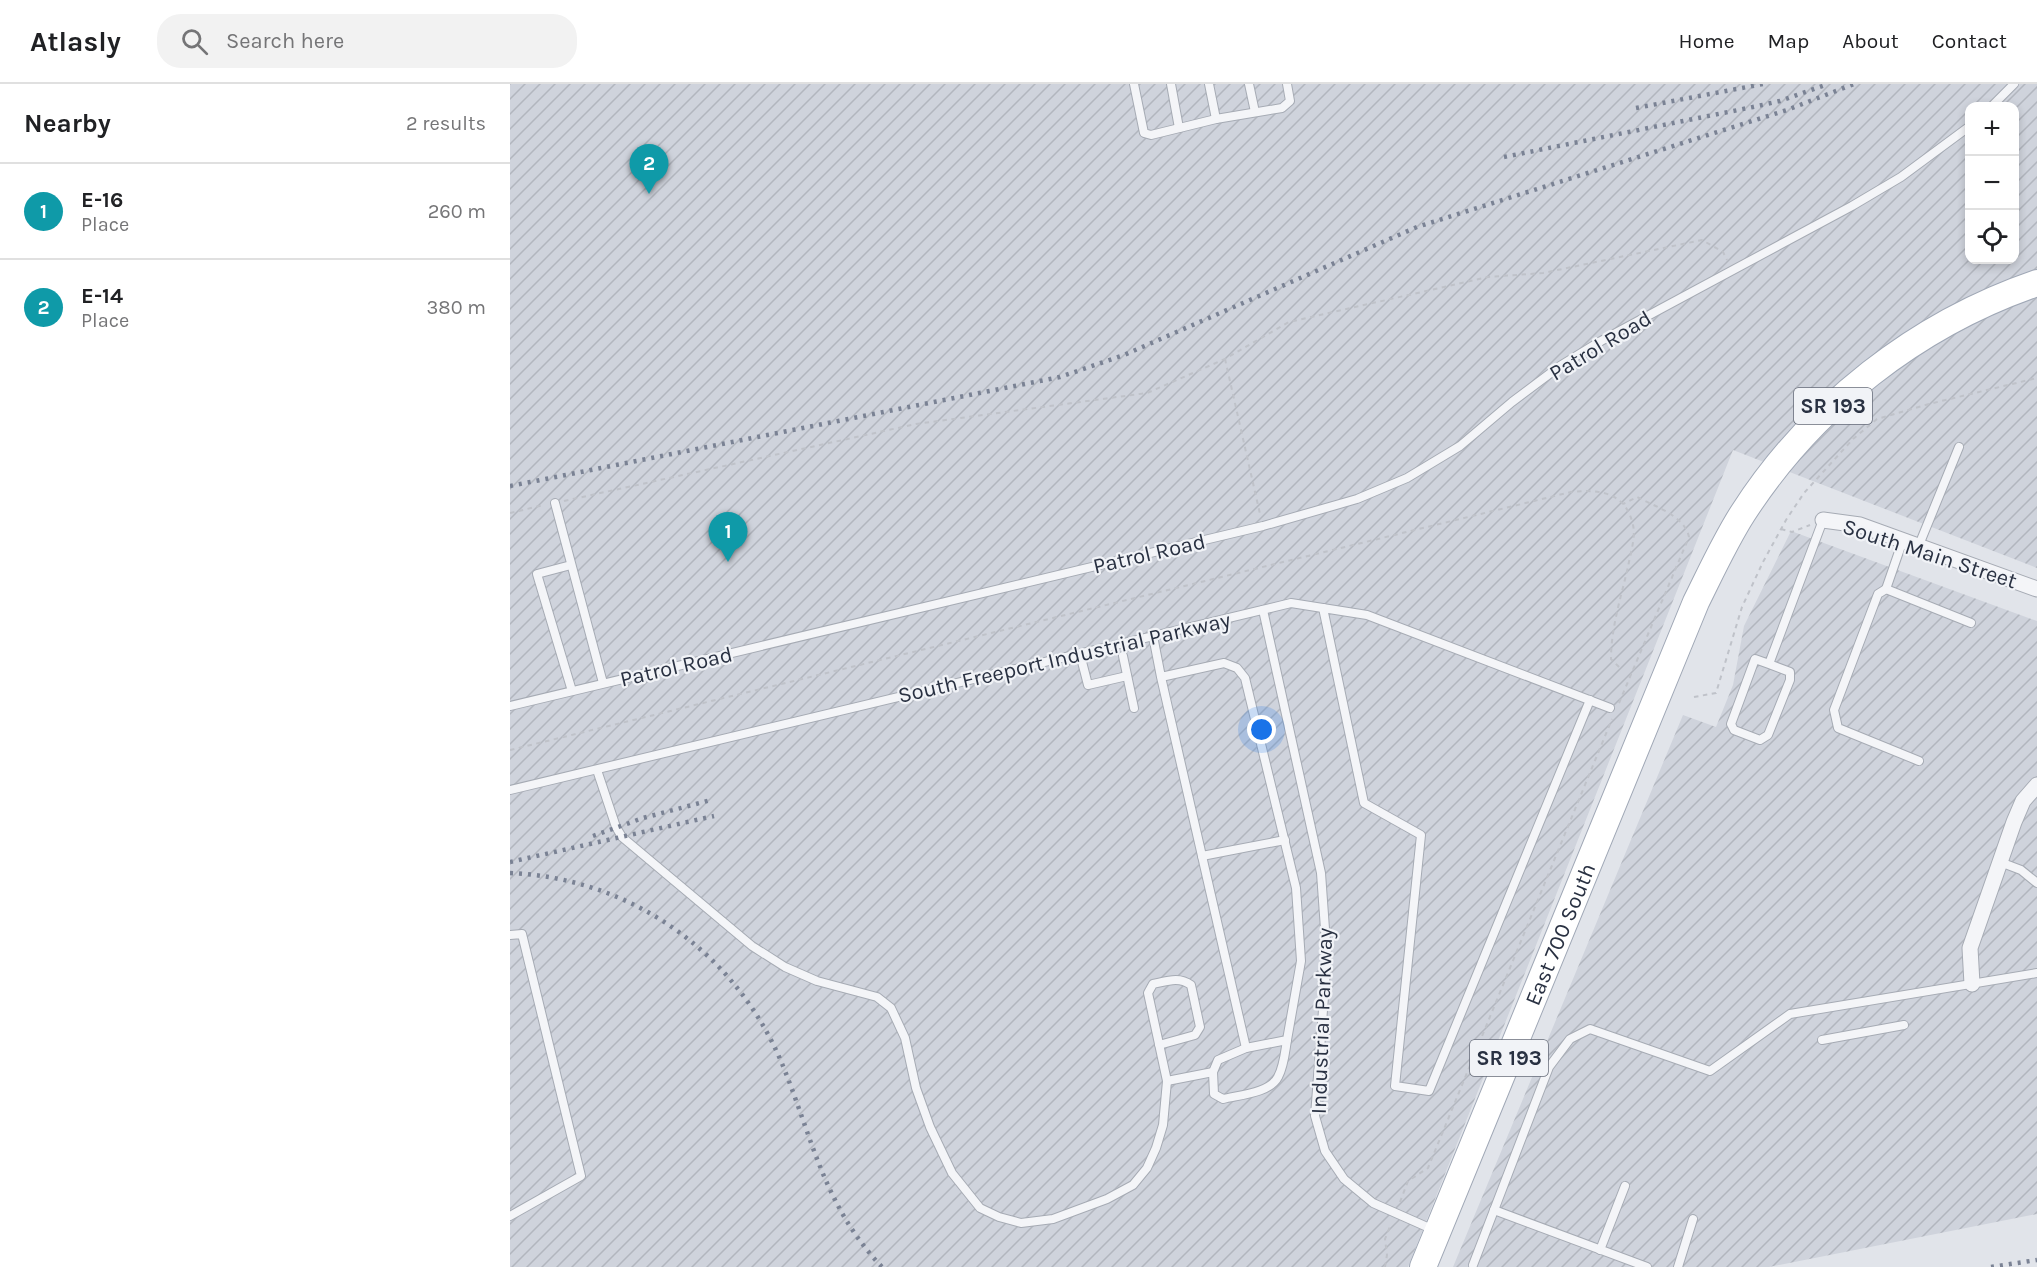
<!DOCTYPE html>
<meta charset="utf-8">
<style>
:root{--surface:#fff;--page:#f2f2f2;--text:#202124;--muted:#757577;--line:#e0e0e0;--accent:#cf4653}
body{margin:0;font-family:Karla,sans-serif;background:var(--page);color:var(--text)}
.controls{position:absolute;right:18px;top:18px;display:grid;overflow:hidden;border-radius:12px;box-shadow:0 3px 9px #0003}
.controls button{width:54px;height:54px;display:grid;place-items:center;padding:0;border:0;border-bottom:2px solid var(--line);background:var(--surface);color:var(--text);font:30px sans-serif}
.you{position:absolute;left:752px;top:646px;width:21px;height:21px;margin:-15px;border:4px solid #fff;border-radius:50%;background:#1a73e8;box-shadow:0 0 0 9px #1a73e833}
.badge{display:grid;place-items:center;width:39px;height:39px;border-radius:50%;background:var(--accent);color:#fff;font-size:20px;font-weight:700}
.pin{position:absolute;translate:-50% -50px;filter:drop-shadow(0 2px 3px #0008)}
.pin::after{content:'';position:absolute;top:32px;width:21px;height:18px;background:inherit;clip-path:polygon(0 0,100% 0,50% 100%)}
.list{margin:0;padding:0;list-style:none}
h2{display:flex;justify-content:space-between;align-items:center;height:78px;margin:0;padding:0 24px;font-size:26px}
h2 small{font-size:20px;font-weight:400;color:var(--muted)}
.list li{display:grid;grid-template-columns:39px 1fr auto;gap:18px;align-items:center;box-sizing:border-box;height:96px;padding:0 24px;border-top:2px solid var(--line)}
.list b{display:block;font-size:22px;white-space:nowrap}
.list p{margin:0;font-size:20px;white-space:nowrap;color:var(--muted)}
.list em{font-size:20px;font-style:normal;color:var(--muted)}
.icon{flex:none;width:33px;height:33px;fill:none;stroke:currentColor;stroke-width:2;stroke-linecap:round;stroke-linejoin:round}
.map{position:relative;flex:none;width:1527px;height:1183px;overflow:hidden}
header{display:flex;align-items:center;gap:36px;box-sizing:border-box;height:84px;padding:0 30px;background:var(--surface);border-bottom:2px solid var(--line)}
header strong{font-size:28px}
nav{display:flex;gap:33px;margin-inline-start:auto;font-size:21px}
.search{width:420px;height:54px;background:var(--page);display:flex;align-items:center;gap:15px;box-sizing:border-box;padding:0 21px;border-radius:24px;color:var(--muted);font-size:22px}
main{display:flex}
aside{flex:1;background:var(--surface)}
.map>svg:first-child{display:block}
.industrial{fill:url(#industrial-furrows);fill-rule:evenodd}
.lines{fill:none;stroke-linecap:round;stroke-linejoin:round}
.service-casing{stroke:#a6abb4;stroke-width:10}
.minor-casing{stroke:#a6abb4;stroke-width:17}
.primary-casing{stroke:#a0a8b6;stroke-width:28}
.path{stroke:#bfc2c9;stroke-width:2;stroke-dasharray:4.5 4.5;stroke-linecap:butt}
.service{stroke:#f4f5f8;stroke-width:8}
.minor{stroke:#f4f5f8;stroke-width:15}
.primary{stroke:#fff;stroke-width:26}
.rail{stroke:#7a8294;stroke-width:4.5;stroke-dasharray:3 6;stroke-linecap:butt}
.labels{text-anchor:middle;stroke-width:4.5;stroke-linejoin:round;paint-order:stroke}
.shield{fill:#f1f3f7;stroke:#656b78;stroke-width:1.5}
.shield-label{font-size:21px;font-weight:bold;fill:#293142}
.street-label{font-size:22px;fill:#293142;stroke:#f1f3f7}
</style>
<header>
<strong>Atlasly</strong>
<div class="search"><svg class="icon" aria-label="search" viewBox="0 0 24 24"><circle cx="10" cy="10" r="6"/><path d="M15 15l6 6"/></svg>Search here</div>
<nav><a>Home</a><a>Map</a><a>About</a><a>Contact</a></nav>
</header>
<main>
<aside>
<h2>Nearby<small>2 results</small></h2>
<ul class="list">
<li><span class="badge" style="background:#0f9aa8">1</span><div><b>E-16</b><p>Place</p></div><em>260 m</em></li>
<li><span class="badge" style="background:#0f9aa8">2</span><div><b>E-14</b><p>Place</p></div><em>380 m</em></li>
</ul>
</aside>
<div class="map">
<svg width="1527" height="1183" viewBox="0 0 1527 1183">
<defs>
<pattern id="industrial-furrows" width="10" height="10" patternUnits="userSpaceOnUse" patternTransform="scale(1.5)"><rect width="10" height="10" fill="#cfd3dc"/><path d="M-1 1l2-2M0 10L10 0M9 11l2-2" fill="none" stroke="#b2b6be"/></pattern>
</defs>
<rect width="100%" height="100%" fill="#e1e4ea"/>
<!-- industrial -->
<g class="industrial">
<path d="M0,0H1527V484L1223,366L898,1183H0ZM1460,22H1504V176H1460Z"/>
<path d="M1281,447L1527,537V1130L1259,1183H943L1173,631L1206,643L1223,601L1234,542Z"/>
</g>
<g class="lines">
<defs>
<g id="service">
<path d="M624,0L634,49L641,51L706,35L772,24L780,17L777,0"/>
<path d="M661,0L669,44"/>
<path d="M699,0L706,35"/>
<path d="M739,0L745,28"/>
<path d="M1482,22L1504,0"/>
<path d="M45,419L93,599"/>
<path d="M1393,456L1376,505L1461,539"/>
<path d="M1409,461L1449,363"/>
<path d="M61,481L27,490L62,607"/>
<path d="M1376,505L1368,510L1324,626L1328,644L1409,677"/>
<path d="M813,524L854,719L911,751L885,1002L919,1007L1080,616"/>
<path d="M753,526L811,789L817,873L805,1032L815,1067L834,1095L863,1119L924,1146"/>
<path d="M643,552L651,593L736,964L777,956L791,877L786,804L735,594L727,584L714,579L651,593"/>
<path d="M570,570L578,601L617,592"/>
<path d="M613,572L624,624"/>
<path d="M1259,580L1245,575L1221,640L1224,646L1250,656L1258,651L1280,596V588L1259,580L1313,436"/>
<path d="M0,622L753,442L847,415L897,394L950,362L1002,318L1050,282L1091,257L1342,122L1391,93L1460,42"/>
<path d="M87,686L106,743L112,753L242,862L275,883L307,897L367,913L381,924L395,954L406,1004L420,1043L442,1089L470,1124L489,1133L511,1139L543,1135L597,1115L623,1101L637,1084L646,1064L653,1041L657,997"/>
<path d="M0,706L781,519L857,531L1100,624"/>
<path d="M692,772L775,756"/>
<path d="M1490,778L1511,786L1527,799"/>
<path d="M0,851L12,850L71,1092L0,1132"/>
<path d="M1312,956L1394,941"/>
<path d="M649,961L685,951L690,943L681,901C669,892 657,897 643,900L638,909L657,997L703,988"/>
<path d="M736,964L708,976L703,988L704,1010L713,1015C729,1011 760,1009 768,993C774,982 775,968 777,956"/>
<path d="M984,1126L1137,1183"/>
<path d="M1090,1166L1115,1102"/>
<path d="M963,1181L1039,983L1060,955L1080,945L1200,987L1280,930L1527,889"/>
<path d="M1168,1183L1183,1135"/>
</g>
<g id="minor">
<path d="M1313,436L1350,441L1527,505"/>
<path d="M1462,900L1460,864L1504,738L1513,717L1527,701"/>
</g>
<g id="primary">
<path id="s1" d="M913,1183L1186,518C1201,488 1215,457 1233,429C1302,322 1407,240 1527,199"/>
</g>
</defs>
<!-- service casing -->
<use href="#service" class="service-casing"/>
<!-- minor casing -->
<use href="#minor" class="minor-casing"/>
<!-- primary casing -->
<use href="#primary" class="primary-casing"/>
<!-- path -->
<g class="path">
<path d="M715,275L750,430"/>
<path d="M54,417L406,340L637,309L715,275L779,238L978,193L1033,189L1192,156L1213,168L1217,176"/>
<path d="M0,429L34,421"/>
<path d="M1271,445L1282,448L1300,441"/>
<path d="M1184,613L1206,609L1232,523L1253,478L1276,436L1294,409L1343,355L1367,335L1419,320L1527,294"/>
<path d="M1109,619L1179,453C1175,432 1144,422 1127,413L1113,420"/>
<path d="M0,666L1061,408C1089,405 1116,408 1123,441C1126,453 1120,471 1118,483C1111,513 1101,544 1101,575L1112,586"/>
<path d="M890,1118L898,1097L918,1084L1102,635"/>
<path d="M875,1183L877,1171L875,1155L881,1140"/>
</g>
<!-- service -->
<use href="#service" class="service"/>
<!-- minor -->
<use href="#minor" class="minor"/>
<!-- primary -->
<use href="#primary" class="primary"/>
<!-- rail -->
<g class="rail">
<path d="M1126,24L1253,0"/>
<path d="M994,73L1243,23L1270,17L1318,0"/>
<path d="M0,402L550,293L614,271L907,143L1277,26L1344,0"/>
<path d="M83,752L133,734L201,716"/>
<path d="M0,778L204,732"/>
<path d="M0,789C121,794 227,869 273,982C303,1056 314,1122 372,1183"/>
<path d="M1481,1183L1527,1176"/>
</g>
</g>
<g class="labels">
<!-- shield labels -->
<g class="shield">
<rect x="1284" y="304" width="78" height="36" rx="4.5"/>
<rect x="960" y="956" width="78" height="36" rx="4.5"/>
</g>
<g class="shield-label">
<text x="1323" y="329">SR 193</text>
<text x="999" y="981">SR 193</text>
</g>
<!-- street labels -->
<g class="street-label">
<text transform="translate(1090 261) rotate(-31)" y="8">Patrol Road</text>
<text transform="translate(639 469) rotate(-13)" y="8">Patrol Road</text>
<text transform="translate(1420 469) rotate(18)" y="8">South Main Street</text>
<text transform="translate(554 573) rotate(-13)" y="8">South Freeport Industrial Parkway</text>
<text transform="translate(166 582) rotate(-13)" y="8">Patrol Road</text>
<text dy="8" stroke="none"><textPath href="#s1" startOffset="360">East 700 South</textPath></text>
<text transform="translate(811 937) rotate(-88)" y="8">Industrial Parkway</text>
</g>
</g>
</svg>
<div class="controls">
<button>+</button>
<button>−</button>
<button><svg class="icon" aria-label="locate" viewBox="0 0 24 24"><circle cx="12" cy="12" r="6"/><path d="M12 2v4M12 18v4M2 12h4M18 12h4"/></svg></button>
</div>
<div class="you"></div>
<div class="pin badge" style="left:218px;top:478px;background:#0f9aa8">1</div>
<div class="pin badge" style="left:139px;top:110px;background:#0f9aa8">2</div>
</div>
</main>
